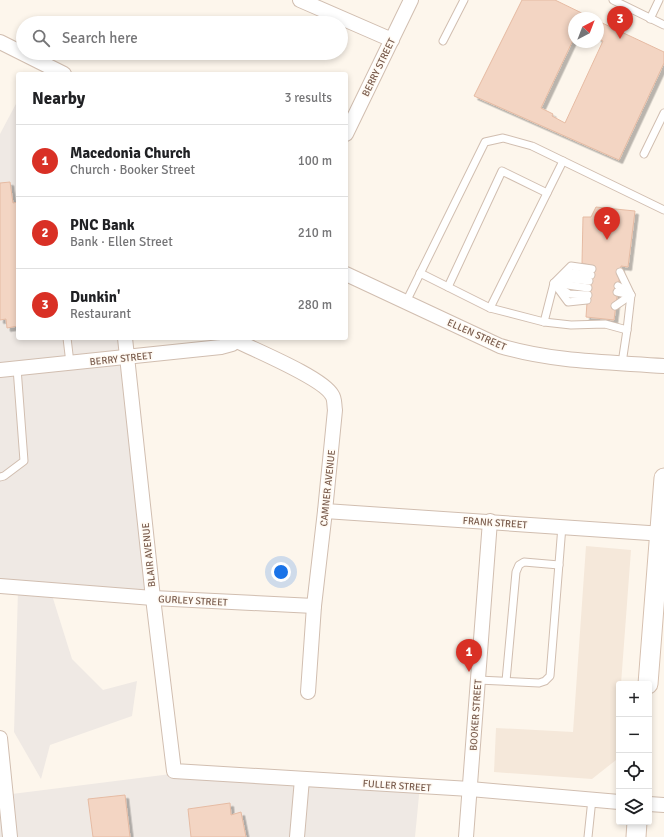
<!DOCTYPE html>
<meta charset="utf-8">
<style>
:root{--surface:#fff;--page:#f6f6f6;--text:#202124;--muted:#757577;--line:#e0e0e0;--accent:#d93025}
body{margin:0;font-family:Signika,sans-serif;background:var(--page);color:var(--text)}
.controls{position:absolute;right:12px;bottom:12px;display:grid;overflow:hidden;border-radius:4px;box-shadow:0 2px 6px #0003}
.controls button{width:36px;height:36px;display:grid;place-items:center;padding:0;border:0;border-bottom:1px solid var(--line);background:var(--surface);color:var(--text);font:20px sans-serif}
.compass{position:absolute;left:568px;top:12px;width:36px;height:36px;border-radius:50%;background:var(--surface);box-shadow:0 2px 6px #0003;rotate:42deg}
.you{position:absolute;left:281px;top:572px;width:14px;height:14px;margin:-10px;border:3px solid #fff;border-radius:50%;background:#1a73e8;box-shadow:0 0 0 6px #1a73e833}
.badge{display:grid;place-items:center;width:26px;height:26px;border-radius:50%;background:var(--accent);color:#fff;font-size:13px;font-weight:700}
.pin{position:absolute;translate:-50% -33px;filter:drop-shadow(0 1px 2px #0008)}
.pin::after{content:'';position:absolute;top:21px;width:14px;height:12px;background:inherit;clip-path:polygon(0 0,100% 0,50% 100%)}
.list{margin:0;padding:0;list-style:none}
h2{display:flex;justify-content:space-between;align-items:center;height:52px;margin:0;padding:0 16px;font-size:17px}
h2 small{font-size:13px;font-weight:400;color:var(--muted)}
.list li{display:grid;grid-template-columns:26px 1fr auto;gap:12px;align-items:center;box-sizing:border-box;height:72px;padding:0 16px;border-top:1px solid var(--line)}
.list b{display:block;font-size:15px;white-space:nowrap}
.list p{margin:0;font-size:13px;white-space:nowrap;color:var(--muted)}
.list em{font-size:13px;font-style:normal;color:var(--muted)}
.icon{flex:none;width:22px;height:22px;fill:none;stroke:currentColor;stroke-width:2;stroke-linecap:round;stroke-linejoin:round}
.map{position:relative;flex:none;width:664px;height:837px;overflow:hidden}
.search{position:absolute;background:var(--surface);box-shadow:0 2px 6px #0003;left:16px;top:16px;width:332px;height:44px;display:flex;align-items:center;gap:10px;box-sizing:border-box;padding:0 14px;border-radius:22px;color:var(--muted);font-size:15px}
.panel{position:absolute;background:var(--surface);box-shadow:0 2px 6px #0003;left:16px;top:72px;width:332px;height:268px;border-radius:4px}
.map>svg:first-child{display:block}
.residential{fill:#f5e8da}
.industrial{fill:#efe9e4}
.building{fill:#f3d5c3;stroke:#e6bba3;filter:url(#shadow)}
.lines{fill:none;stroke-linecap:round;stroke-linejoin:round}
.lane-casing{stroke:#d1beb0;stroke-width:9}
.street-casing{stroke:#d1beb0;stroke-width:16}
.secondary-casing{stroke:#d6c0b0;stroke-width:21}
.lane{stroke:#fff;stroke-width:7}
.street{stroke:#fff;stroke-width:14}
.secondary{stroke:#fff;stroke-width:19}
.labels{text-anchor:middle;stroke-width:3;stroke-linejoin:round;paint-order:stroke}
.street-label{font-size:10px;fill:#7a5c4d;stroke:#fffaf3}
</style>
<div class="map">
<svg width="664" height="837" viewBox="0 0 664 837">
<defs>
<filter id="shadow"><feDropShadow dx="3.5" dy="3.5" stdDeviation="0" flood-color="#0004"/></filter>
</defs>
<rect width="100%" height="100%" fill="#fdf6ec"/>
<!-- residential -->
<path class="residential" d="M586,546L631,550L621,684H619V715L616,760L592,779L494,772L496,728L573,732Z"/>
<!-- industrial -->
<g class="industrial">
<path d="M18,100V338H119L149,597L51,592L72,659L103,690L137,681L132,716L50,745L41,779L14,732L18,590L0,589V134Z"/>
<path d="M0,757L4,795L179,773L420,785L415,837H0Z"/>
</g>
<!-- building -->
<g class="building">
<path d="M522,0H555L592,18H574V38L541,108L553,114L552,116L565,123L603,41L598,39V21L664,52V63L619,160L474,96Z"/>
<path d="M10,182L13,203L18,202V319H17L18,326L7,328L6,319L0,320V183Z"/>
<path d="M596,207L635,211L628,267L621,266L614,320L586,317L588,288L592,266L582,263L583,217H591Z"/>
<path d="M125,795L130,837H93L88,799Z"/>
<path d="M230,803L231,815L241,812L246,837H191L188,809Z"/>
</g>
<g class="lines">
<defs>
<g id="lane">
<path d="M613,0L664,25"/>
<path d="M650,19L659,0"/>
<path d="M443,41L464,0"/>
<path d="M644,154L664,113"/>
<path d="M620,272L631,295"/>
<path d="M420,273L490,308L544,322L571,325L605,324L627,330L622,363"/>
<path d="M559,280L573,273L591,275"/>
<path d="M564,281L572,279L589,281"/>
<path d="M554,283L571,266L592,269"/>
<path d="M554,283L568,302L587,300"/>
<path d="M618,286L629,293"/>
<path d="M448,287L502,171L547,193"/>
<path d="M560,288L569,294L588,295"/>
<path d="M617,292L631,295L627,330"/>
<path d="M406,302L485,142L503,138L532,146L664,210"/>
<path d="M615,306L631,295"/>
<path d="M490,308L563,161"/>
<path d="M544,322L554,283L588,288"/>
<path d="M67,338L70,363"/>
<path d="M0,477L4,476L24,461L17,368"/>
<path d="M478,680L539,683L545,681L550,676L562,526"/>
<path d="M506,681L516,572L519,565L524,562L559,565"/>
<path d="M588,837L592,799"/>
</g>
<g id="street">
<path d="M300,0L392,40"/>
<path d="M0,42L64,74"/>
<path d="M346,134L411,0"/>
<path d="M346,274L500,346C553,362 609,362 664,366"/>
<path d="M125,338L153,598L174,771L470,789L619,802"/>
<path d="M237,341C257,351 323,378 332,395C335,399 334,405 335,410L325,511L314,606L308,692"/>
<path d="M0,370L221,347L232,344L240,338"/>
<path d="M325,511L664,534"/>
<path d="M0,586L153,598L314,606"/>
<path d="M0,738L10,837"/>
<path d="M649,804L664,805"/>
<path d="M297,837L302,779"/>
<path d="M466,837L490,521"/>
</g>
<g id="secondary">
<path d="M648,684L664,478"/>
<path d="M636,837L637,822"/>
</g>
</defs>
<!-- lane casing -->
<use href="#lane" class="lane-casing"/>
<!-- street casing -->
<use href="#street" class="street-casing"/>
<!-- secondary casing -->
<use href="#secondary" class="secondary-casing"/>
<!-- lane -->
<use href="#lane" class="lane"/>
<!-- street -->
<use href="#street" class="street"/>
<!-- secondary -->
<use href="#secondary" class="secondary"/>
</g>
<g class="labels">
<!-- street labels -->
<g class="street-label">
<text transform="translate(378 67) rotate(-64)" y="4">BERRY STREET</text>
<text transform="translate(477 334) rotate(24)" y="4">ELLEN STREET</text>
<text transform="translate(121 358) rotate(-6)" y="4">BERRY STREET</text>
<text transform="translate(327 488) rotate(-84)" y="4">CAMNER AVENUE</text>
<text transform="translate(495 522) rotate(4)" y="4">FRANK STREET</text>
<text transform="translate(148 555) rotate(-96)" y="4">BLAIR AVENUE</text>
<text transform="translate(193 600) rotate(3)" y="4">GURLEY STREET</text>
<text transform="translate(475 715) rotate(-86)" y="4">BOOKER STREET</text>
<text transform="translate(397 785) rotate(4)" y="4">FULLER STREET</text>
</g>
</g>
</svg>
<div class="controls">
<button>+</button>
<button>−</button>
<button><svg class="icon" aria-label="locate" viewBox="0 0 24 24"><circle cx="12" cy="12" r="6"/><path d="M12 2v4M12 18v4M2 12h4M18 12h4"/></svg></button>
<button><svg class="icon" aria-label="layers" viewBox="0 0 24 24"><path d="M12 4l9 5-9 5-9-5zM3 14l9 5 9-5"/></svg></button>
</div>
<svg class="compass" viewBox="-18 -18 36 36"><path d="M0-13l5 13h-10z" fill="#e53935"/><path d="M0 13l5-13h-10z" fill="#757577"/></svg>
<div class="you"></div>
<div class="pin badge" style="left:469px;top:672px">1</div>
<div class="pin badge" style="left:607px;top:240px">2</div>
<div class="pin badge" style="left:620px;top:39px">3</div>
<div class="search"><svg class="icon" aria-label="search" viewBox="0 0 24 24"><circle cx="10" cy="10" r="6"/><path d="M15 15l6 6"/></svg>Search here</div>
<section class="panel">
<h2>Nearby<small>3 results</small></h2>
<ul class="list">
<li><span class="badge">1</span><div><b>Macedonia Church</b><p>Church · Booker Street</p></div><em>100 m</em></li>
<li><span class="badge">2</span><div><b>PNC Bank</b><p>Bank · Ellen Street</p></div><em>210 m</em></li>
<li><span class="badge">3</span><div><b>Dunkin'</b><p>Restaurant</p></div><em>280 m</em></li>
</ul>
</section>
</div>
